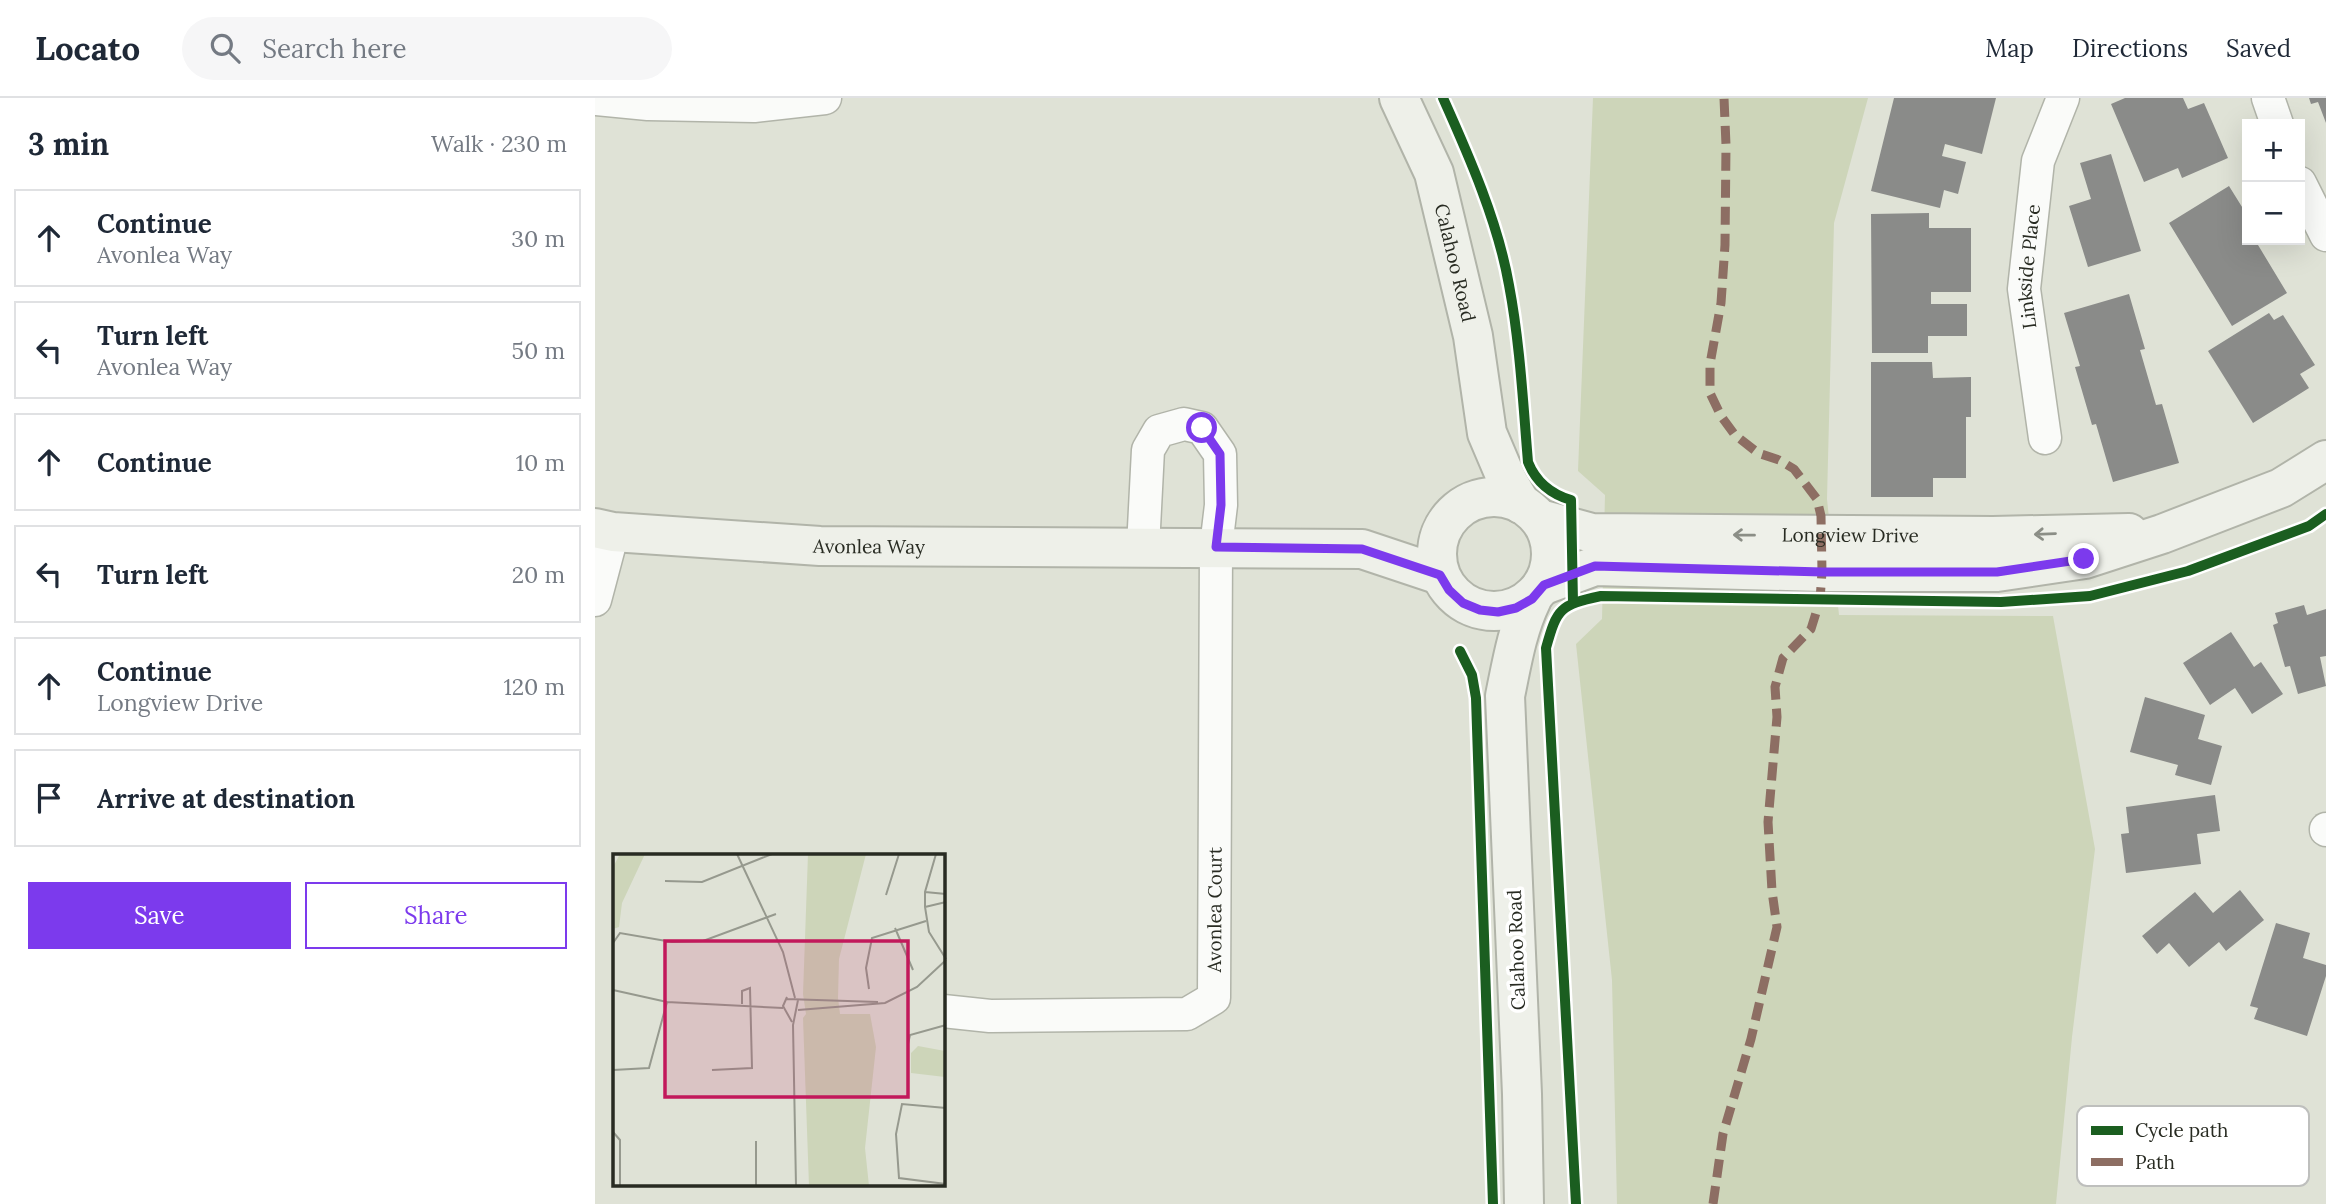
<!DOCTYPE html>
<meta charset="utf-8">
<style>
:root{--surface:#fff;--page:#f6f6f7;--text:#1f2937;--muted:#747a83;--line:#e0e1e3;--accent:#7c3aed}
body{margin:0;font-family:Lora,serif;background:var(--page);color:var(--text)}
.controls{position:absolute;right:21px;top:21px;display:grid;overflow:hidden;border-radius:0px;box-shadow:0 7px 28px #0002}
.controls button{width:63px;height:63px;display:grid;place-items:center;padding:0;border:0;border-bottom:2px solid var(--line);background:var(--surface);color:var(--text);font:35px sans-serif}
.stop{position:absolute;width:21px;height:21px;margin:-16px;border:5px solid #7c3aed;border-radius:50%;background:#fff}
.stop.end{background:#7c3aed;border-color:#fff;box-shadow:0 2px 7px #0008}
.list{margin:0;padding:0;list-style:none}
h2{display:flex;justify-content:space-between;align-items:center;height:91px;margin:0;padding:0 28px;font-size:30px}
h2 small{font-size:23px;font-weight:400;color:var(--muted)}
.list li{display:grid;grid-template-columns:46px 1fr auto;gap:21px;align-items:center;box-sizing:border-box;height:98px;margin:0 14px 14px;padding:0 14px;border:2px solid var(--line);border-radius:0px}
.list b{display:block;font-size:26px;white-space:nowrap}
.list p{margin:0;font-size:23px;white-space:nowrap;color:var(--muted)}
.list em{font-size:23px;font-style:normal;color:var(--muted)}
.actions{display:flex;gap:14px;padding:21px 28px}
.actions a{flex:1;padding:16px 0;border:2px solid var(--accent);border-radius:0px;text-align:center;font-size:24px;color:var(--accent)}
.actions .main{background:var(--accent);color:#fff}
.icon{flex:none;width:38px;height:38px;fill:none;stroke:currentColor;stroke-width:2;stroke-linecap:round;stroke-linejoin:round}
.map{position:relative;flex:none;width:1731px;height:1106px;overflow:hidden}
header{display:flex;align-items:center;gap:42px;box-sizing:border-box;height:98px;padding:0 35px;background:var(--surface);border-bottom:2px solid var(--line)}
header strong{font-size:33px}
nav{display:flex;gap:38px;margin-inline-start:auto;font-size:24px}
.search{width:490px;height:63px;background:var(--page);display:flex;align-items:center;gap:18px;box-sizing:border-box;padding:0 24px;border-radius:38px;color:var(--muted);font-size:26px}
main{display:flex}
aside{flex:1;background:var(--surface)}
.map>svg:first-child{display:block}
.green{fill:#cdd5b9}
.building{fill:#8a8b89}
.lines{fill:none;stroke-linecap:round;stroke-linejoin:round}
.street-casing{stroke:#b1b4a9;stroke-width:35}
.secondary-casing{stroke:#b1b4a9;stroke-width:42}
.street{stroke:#fafbf9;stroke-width:32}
.secondary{stroke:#eef0e9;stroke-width:38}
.quiet{stroke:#8d6e63;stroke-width:9;stroke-dasharray:18 9;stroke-linecap:butt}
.cycleway-casing{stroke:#fff;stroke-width:15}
.cycleway{stroke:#1b5e20;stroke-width:10}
.oneway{stroke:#8b8e86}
.route{stroke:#7c3aed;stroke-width:9}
.labels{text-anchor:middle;stroke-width:7;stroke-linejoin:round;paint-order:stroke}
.street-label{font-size:19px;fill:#282b22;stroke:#fff}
.inset-road{fill:none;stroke:#96998e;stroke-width:2}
.view{fill:#c2185b;fill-opacity:0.15;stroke:#c2185b;stroke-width:3.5}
.inset-edge{fill:none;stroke:#282b22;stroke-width:3.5}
.key{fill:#fff;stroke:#bebfbd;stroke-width:2}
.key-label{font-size:19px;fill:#282b22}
</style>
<header>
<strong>Locato</strong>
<div class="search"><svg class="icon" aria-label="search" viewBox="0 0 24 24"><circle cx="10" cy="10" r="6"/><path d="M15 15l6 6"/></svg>Search here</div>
<nav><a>Map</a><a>Directions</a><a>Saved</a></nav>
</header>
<main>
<aside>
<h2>3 min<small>Walk · 230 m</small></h2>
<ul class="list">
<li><svg class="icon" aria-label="ahead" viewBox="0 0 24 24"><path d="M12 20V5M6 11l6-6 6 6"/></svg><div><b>Continue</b><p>Avonlea Way</p></div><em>30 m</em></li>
<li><svg class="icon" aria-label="left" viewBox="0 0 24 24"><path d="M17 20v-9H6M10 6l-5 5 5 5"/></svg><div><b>Turn left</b><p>Avonlea Way</p></div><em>50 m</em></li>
<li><svg class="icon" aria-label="ahead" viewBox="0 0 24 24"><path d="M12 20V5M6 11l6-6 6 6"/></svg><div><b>Continue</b></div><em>10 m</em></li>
<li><svg class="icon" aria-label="left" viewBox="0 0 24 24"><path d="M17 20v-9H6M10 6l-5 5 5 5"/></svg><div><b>Turn left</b></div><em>20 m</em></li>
<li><svg class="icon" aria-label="ahead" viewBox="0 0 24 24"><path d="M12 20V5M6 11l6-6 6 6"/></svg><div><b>Continue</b><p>Longview Drive</p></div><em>120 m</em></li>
<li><svg class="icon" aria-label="arrive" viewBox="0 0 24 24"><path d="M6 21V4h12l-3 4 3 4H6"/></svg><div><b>Arrive at destination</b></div></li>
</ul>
<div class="actions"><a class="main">Save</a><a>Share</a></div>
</aside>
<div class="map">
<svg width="1731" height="1106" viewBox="0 0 1731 1106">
<rect width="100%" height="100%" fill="#dfe2d6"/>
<!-- green -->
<path class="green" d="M998,0H1273L1239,125L1232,401L1244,517L1458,518L1500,751L1477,939L1461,1106H1022L1017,882L981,546L1007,521L1010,397L983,373Z"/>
<!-- building -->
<g class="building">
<path d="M1299,0H1401L1387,56L1350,46L1347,58L1371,64L1363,96L1349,92L1345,110L1276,93Z"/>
<path d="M1530,0H1588L1593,11L1609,5L1633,60L1587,80L1583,70L1549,84L1516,6Z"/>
<path d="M1714,0H1731V25L1723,4L1716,6Z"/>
<path d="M1516,56L1546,153L1493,169L1474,108L1496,101L1485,65Z"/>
<path d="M1634,88L1652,117V142H1667L1668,144L1663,147L1692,195L1637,228L1574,125Z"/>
<path d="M1334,115V130H1376V194H1336V206H1372V238H1333V255H1277L1276,116Z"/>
<path d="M1534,196L1550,251L1545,252L1561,307L1567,306L1584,365L1518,384L1501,326L1497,327L1480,269L1485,268L1469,215Z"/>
<path d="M1674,215L1679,222L1688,217L1720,267L1705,276L1714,290L1658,325L1613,253Z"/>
<path d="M1276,264H1337L1338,280L1376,279V319H1371V380H1338V399H1276Z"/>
<path d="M1709,507L1712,517L1731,511V558L1725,559L1731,588L1703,596L1695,568L1690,569L1678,527L1683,525L1680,515Z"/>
<path d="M1636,534L1659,569L1666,564L1688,596L1657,616L1640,590L1615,607L1588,565Z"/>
<path d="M1550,599L1610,617L1603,641L1627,648L1616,687L1580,677L1583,667L1535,654Z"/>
<path d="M1620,697L1625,733L1602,736L1606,766L1531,775L1526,736L1534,735L1531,709Z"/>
<path d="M1645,792L1669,822L1631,853L1624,844L1594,869L1574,845L1562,856L1547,838L1600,794L1618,815Z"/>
<path d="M1681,825L1715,835L1708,860L1731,867V878L1712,938L1659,921L1663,910L1655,908Z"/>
</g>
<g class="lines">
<defs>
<g id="street">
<path d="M1673,0L1682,26"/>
<path d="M0,1L53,6L159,8L230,0"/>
<path d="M1705,85L1731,137"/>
<path id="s1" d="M1450,340L1429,191L1443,63L1468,0"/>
<path d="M0,502L18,434"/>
<path d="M1731,732V731"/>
<path id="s2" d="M348,913L395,918L592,916L619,900L621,449L626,407L625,356L607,330L589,326L564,333L553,352L548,449"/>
</g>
<g id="secondary">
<path id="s3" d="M804,0L839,75L878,238L892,335L912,382L926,406"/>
<circle cx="899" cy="456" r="57"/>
<path id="s4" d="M945,421L997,435L1398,438L1534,435"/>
<path id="s5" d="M0,430L18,434L225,448L767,451L845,477"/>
<path d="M949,487L1000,468L1227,474H1402L1490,461L1567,436L1686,390L1731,362"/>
<path d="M929,1106L927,996L910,598C917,564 922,532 937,501"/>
</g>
</defs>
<!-- street casing -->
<use href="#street" class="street-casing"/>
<!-- secondary casing -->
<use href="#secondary" class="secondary-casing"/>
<!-- street -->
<use href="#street" class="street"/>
<!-- secondary -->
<use href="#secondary" class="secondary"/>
<!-- quiet -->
<path class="quiet" d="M1118,1106L1128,1036L1156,941L1182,829L1177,793L1173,724L1182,619L1180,589L1188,560L1216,531L1225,502L1227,474L1226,418L1222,401L1199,371L1184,362L1163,355L1140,337L1126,318L1115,295V266L1126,205L1130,147L1131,47L1129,0"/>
<defs>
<g id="cycleway">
<path d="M848,0C874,58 903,124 914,187C925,245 928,305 933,364C941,384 956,396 976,402L978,504"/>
<path d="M865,553L877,577L881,600L898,1106"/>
<path d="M981,1106L951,550C962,510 965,507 1006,498L1406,504L1495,498L1593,473L1714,428L1731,416"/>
</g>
</defs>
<!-- cycleway casing -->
<use href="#cycleway" class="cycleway-casing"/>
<!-- cycleway -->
<use href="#cycleway" class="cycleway"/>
</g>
<!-- one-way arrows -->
<defs><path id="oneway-shaft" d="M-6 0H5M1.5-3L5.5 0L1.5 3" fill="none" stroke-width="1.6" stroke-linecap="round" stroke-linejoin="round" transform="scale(1.75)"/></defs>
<g class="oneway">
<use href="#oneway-shaft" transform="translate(1450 436) rotate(178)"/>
<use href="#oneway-shaft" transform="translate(1149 437) rotate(-179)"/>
</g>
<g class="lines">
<!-- route -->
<path class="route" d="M607,330L625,356L626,407L621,449L767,451L845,477L854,492L868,505L885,512L903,514L921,510L937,501L949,487L1000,468L1227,474H1402L1489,461"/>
</g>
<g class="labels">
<!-- street labels -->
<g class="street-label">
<text dy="7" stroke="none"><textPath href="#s3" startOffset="175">Calahoo Road</textPath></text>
<text dy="7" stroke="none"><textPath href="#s1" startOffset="173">Linkside Place</textPath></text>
<text dy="7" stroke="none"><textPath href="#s4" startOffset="312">Longview Drive</textPath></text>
<text dy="7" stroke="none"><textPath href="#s5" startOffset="275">Avonlea Way</textPath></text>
<text dy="7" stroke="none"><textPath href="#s2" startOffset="364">Avonlea Court</textPath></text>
<text transform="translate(921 852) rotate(-92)" y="7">Calahoo Road</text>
</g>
</g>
<!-- overview -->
<g transform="translate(18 756)">
<rect width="332" height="332" fill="#dfe2d6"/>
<path d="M7,0H32L9,49L6,73L0,75V13ZM195,0H253L226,105L225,144L227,160H257L263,193L252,294L256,332H196L190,164L193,160L190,140ZM305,192L332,197V223L298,219V199Z" fill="#cdd5b9"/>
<path class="inset-road" d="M124,0L170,98L182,144M323,0L312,38V53L316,78L333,105M52,27L89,28L159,0M312,38L333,40M273,41L286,0M312,53L333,48M282,74L300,116M0,89L7,79L59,88L90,87L163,60M256,135L253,114L259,84L313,67M0,136L54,148L170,154M174,143L170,152L179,168M173,145L265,148M185,156L272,149L304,133L333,106M295,190L297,181L333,171M0,216L36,214L54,148M99,216L139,214L137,134L129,137V150M333,254L289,250L283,280L286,324L333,330M0,278L7,286V332M143,287V332M183,332L180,171L185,146"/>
<path class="view" d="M52,87H295V243H52Z"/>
<rect width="332" height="332" class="inset-edge"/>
</g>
<!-- legend -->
<rect x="1482" y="1008" width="232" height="80" rx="10" class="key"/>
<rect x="1496" y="1028" width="32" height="9" fill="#1b5e20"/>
<rect x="1496" y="1060" width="32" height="8" fill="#8d6e63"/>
<g class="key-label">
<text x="1540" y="1039">Cycle path</text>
<text x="1540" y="1071">Path</text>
</g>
</svg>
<div class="controls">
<button>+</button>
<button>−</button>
</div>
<div class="stop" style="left:607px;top:330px"></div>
<div class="stop end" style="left:1489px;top:461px"></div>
</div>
</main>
